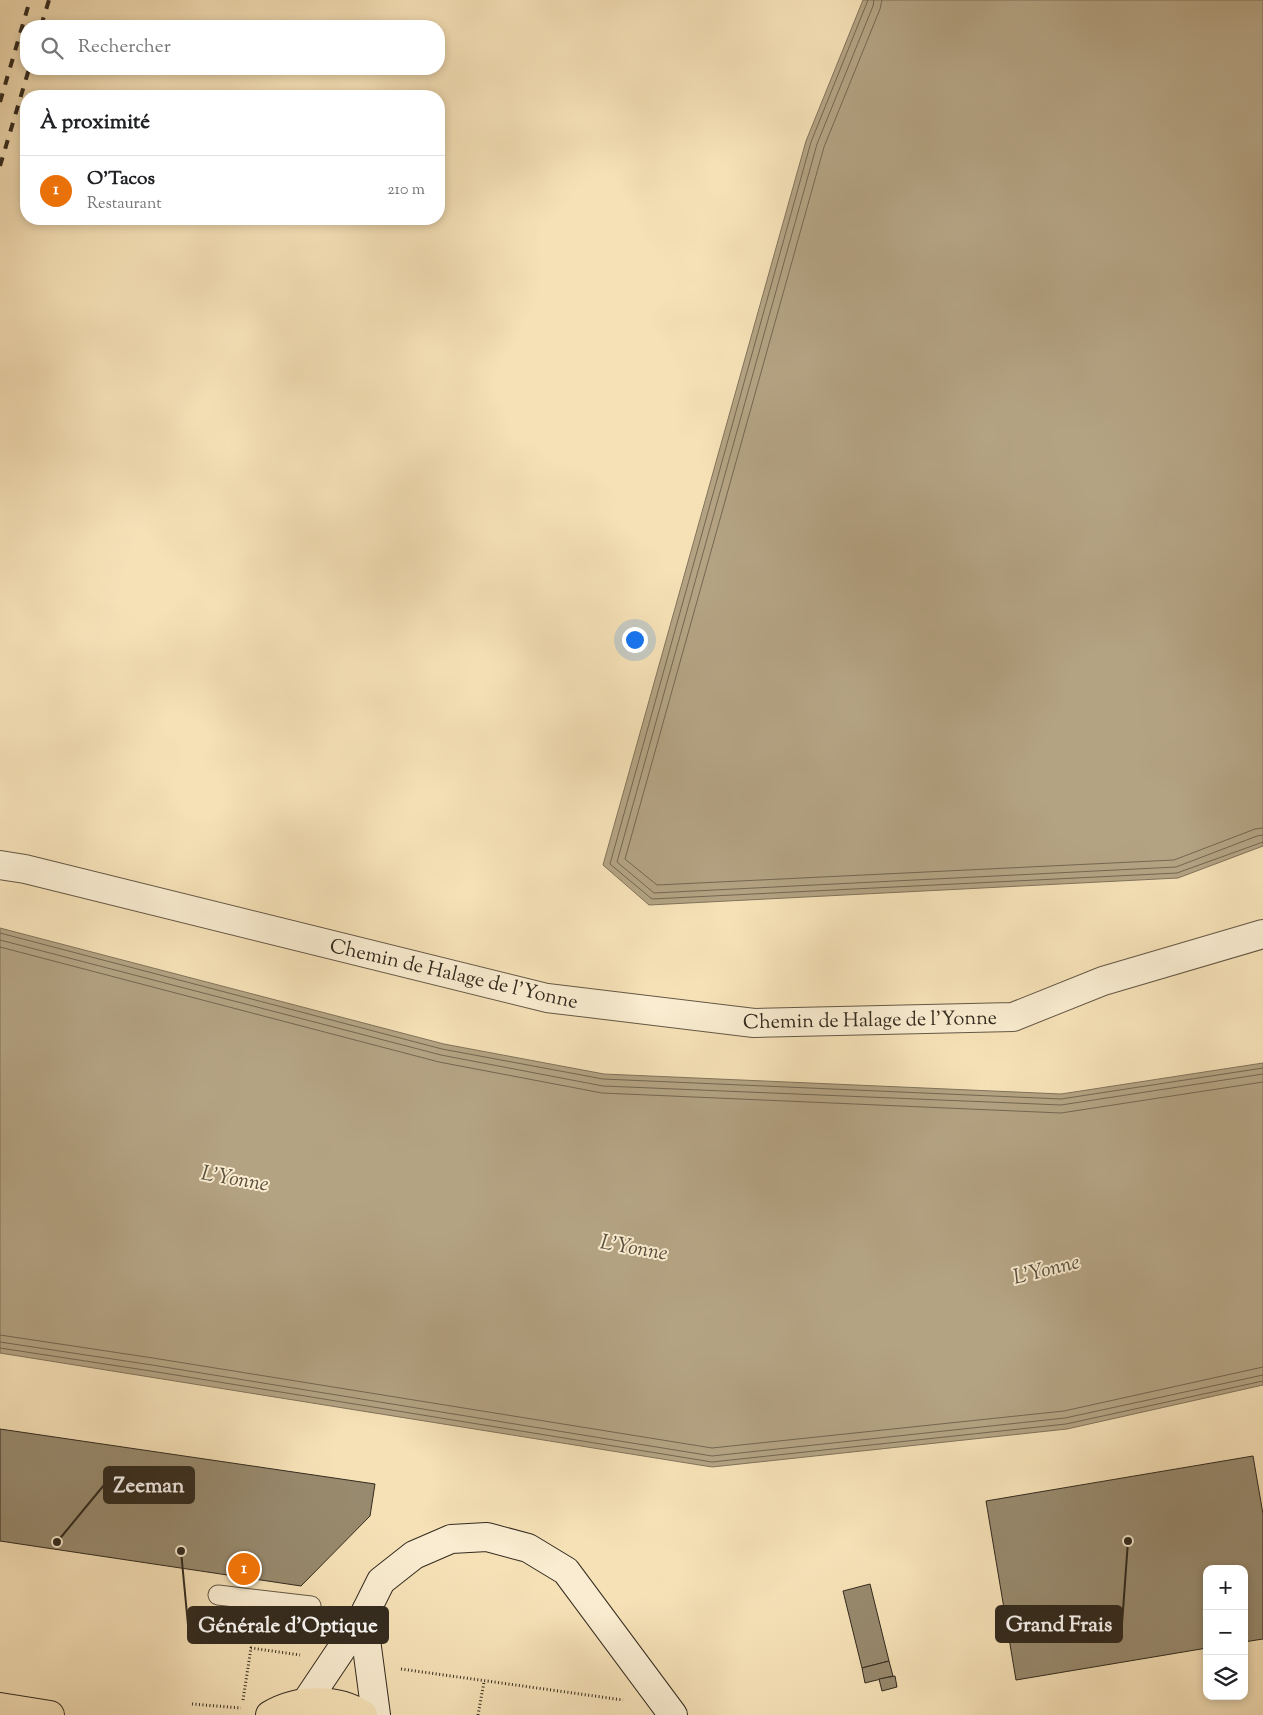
<!DOCTYPE html>
<html lang="fr">
<meta charset="utf-8">
<style>
:root{--surface:#fff;--page:#f6f6f6;--text:#202124;--muted:#757577;--line:#e0e0e0;--accent:#ea580c}
body{margin:0;font-family:"Sorts Mill Goudy",serif;background:var(--page);color:var(--text)}
.controls{position:absolute;right:15px;bottom:15px;display:grid;overflow:hidden;border-radius:10px;box-shadow:0 2px 8px #0003}
.controls button{width:45px;height:45px;display:grid;place-items:center;padding:0;border:0;border-bottom:1px solid var(--line);background:var(--surface);color:var(--text);font:25px sans-serif}
.you{position:absolute;left:634px;top:639px;width:18px;height:18px;margin:-12px;border:4px solid #fff;border-radius:50%;background:#1a73e8;box-shadow:0 0 0 8px #1a73e833}
.badge{display:grid;place-items:center;width:32px;height:32px;border-radius:50%;background:var(--accent);color:#fff;font-size:16px;font-weight:700}
.pin{position:absolute;translate:-50% -50%;border:2px solid #fff;box-shadow:0 1px 5px #0006}
.list{margin:0;padding:0;list-style:none}
h2{display:flex;justify-content:space-between;align-items:center;height:65px;margin:0;padding:0 20px;font-size:21px}
h2 small{font-size:16px;font-weight:400;color:var(--muted)}
.list li{display:grid;grid-template-columns:32px 1fr auto;gap:15px;align-items:center;box-sizing:border-box;height:70px;padding:0 20px;border-top:1px solid var(--line)}
.list b{display:block;font-size:19px;white-space:nowrap}
.list p{margin:0;font-size:16px;white-space:nowrap;color:var(--muted)}
.list em{font-size:16px;font-style:normal;color:var(--muted)}
.icon{flex:none;width:28px;height:28px;fill:none;stroke:currentColor;stroke-width:2;stroke-linecap:round;stroke-linejoin:round}
.map{position:relative;flex:none;width:1263px;height:1715px;overflow:hidden}
.search{position:absolute;background:var(--surface);box-shadow:0 2px 8px #0003;left:20px;top:20px;width:425px;height:55px;display:flex;align-items:center;gap:12px;box-sizing:border-box;padding:0 18px;border-radius:20px;color:var(--muted);font-size:19px}
.panel{position:absolute;background:var(--surface);box-shadow:0 2px 8px #0003;left:20px;top:90px;width:425px;height:135px;border-radius:20px}
.map>svg:first-child{display:block}
.water{fill:#b4a383;stroke:#80735b}
.lines{fill:none;stroke-linecap:round;stroke-linejoin:round}
.shore{stroke:#746751;stroke-width:1}
.building{fill:#988a6e;stroke:#332b1f}
.lane-casing{stroke:#645845;stroke-width:21}
.street-casing{stroke:#645845;stroke-width:30}
.secondary-casing{stroke:#332b1f;stroke-width:30}
.primary-casing{stroke:#332b1f;stroke-width:30}
.path{stroke:#332b1f;stroke-width:3;stroke-dasharray:1 2.5;stroke-linecap:butt}
.lane{stroke:#f9ecd0;stroke-width:19}
.street{stroke:#f9ecd0;stroke-width:28}
.secondary{stroke:#f9ecd0;stroke-width:28}
.primary{stroke:#f6e1b7;stroke-width:28}
.rail{stroke:#332b1f;stroke-width:4;stroke-dasharray:9 9;stroke-linecap:butt}
.labels{text-anchor:middle;stroke-width:4;stroke-linejoin:round;paint-order:stroke}
.street-label{font-size:20px;fill:#332b1f;stroke:#f9ecd0}
.water-label{font-size:21px;font-style:italic;fill:#5a4f3d;stroke:#f9ecd0}
.leader{fill:none;stroke:#332b1f;stroke-width:2}
.callout-dot{fill:#332b1f;stroke:#f9ecd0;stroke-width:2}
.callout{fill:#332b1f;stroke:#332b1f;stroke-width:2}
.callout-label{font-size:21px;text-anchor:middle;font-weight:bold;fill:#fff}
</style>
<div class="map">
<svg width="1263" height="1715" viewBox="0 0 1263 1715">
<rect width="100%" height="100%" fill="#f6e1b7"/>
<filter id="stains"><feTurbulence type="fractalNoise" baseFrequency=".004" numOctaves="4"/><feColorMatrix values="0 0 0 0 .2 0 0 0 0 .09 0 0 0 0 .02 0 0 0 .5 -.17"/></filter>
<radialGradient id="worn" r=".72"><stop offset=".6" stop-color="#630" stop-opacity="0"/><stop offset="1" stop-color="#630" stop-opacity=".3"/></radialGradient>
<!-- water -->
<g class="water">
<path d="M863,0H1263V846L1178,878L649,905L603,865L806,141Z"/>
<path d="M0,928L444,1044L604,1074L1061,1094L1263,1063V1385L1067,1429L712,1467L0,1353Z"/>
</g>
<g class="lines">
<!-- shore -->
<g class="shore">
<path d="M868,0L811,142L610,864L652,899L1177,873L1263,842"/>
<path d="M874,0L873,6L817,144L617,862L654,893L1176,867L1257,836L1263,835"/>
<path d="M882,0L880,9L824,147L625,859L657,885L1174,860L1255,829L1263,828"/>
<path d="M0,933L442,1049L603,1079L1061,1099L1263,1068"/>
<path d="M0,940L441,1055L603,1086L1061,1105L1263,1074"/>
<path d="M0,947L439,1062L602,1093L1061,1113L1263,1082"/>
<path d="M0,1335L153,1358L712,1448L1064,1411L1263,1367"/>
<path d="M0,1342L152,1365L712,1456L1065,1418L1263,1375"/>
<path d="M0,1348L151,1371L712,1462L1066,1424L1263,1381"/>
</g>
</g>
<!-- building -->
<g class="building">
<path d="M0,1429L375,1484L370,1516L301,1586L0,1541Z"/>
<path d="M1253,1456L1263,1514V1639L1244,1642V1569H1207V1648L1016,1680L986,1501Z"/>
<path d="M870,1584L889,1661L862,1668L843,1591Z"/>
<path d="M889,1661L893,1676L865,1683L862,1668Z"/>
<path d="M895,1676L897,1687L882,1691L879,1679Z"/>
</g>
<g class="lines">
<defs>
<path id="lane" d="M218,1595L311,1606"/>
<path id="street" d="M0,865L25,869L547,998L754,1023L1013,1017L1103,981L1263,934"/>
<g id="secondary">
<path d="M363,1617L376,1715"/>
<path d="M306,1702L363,1617L381,1581L414,1555L451,1539L487,1537L528,1548L566,1571L673,1715"/>
</g>
<g id="primary">
<path d="M0,1707L50,1715"/>
<path d="M270,1715C297,1699 336,1697 363,1715"/>
</g>
</defs>
<!-- lane casing -->
<use href="#lane" class="lane-casing"/>
<!-- street casing -->
<use href="#street" class="street-casing"/>
<!-- secondary casing -->
<use href="#secondary" class="secondary-casing"/>
<!-- primary casing -->
<use href="#primary" class="primary-casing"/>
<!-- path -->
<g class="path">
<path d="M401,1669L623,1700"/>
<path d="M243,1700L251,1648L300,1655"/>
<path d="M192,1704L241,1708"/>
<path d="M478,1715L484,1682"/>
</g>
<!-- lane -->
<use href="#lane" class="lane"/>
<!-- street -->
<use href="#street" class="street"/>
<!-- secondary -->
<use href="#secondary" class="secondary"/>
<!-- primary -->
<use href="#primary" class="primary"/>
<!-- rail -->
<g class="rail">
<path d="M41,26L49,0"/>
<path d="M0,102L30,0"/>
<path d="M0,166L29,69"/>
</g>
</g>
<g class="labels">
<!-- street labels -->
<g class="street-label">
<text transform="translate(454 973) rotate(13)" y="7">Chemin de Halage de l'Yonne</text>
<text transform="translate(870 1019) rotate(-1)" y="7">Chemin de Halage de l'Yonne</text>
</g>
<!-- water labels -->
<g class="water-label">
<text transform="translate(235 1178) rotate(10)" y="7">L'Yonne</text>
<text transform="translate(634 1247) rotate(10)" y="7">L'Yonne</text>
<text transform="translate(1046 1269) rotate(-14)" y="7">L'Yonne</text>
</g>
</g>
<!-- callouts -->
<path class="leader" d="M57 1542L104 1485M1128 1541L1122 1624M181 1551L188 1625"/>
<g class="callout-dot">
<circle cx="57" cy="1542" r="5"/>
<circle cx="1128" cy="1541" r="5"/>
<circle cx="181" cy="1551" r="5"/>
</g>
<g class="callout">
<rect x="104" y="1467" width="90" height="36" rx="5"/>
<rect x="996" y="1606" width="126" height="36" rx="5"/>
<rect x="188" y="1607" width="200" height="36" rx="5"/>
</g>
<g class="callout-label">
<text x="149" y="1492">Zeeman</text>
<text x="1059" y="1631">Grand Frais</text>
<text x="288" y="1632">Générale d'Optique</text>
</g>
<rect width="100%" height="100%" filter="url(#stains)"/>
<rect width="100%" height="100%" fill="url(#worn)"/>
</svg>
<div class="controls">
<button>+</button>
<button>−</button>
<button><svg class="icon" aria-label="layers" viewBox="0 0 24 24"><path d="M12 4l9 5-9 5-9-5zM3 14l9 5 9-5"/></svg></button>
</div>
<div class="you"></div>
<div class="pin badge" style="left:244px;top:1569px;background:#e8710a">1</div>
<div class="search"><svg class="icon" aria-label="search" viewBox="0 0 24 24"><circle cx="10" cy="10" r="6"/><path d="M15 15l6 6"/></svg>Rechercher</div>
<section class="panel">
<h2>À proximité<small></small></h2>
<ul class="list">
<li><span class="badge" style="background:#e8710a">1</span><div><b>O'Tacos</b><p>Restaurant</p></div><em>210 m</em></li>
</ul>
</section>
</div>
